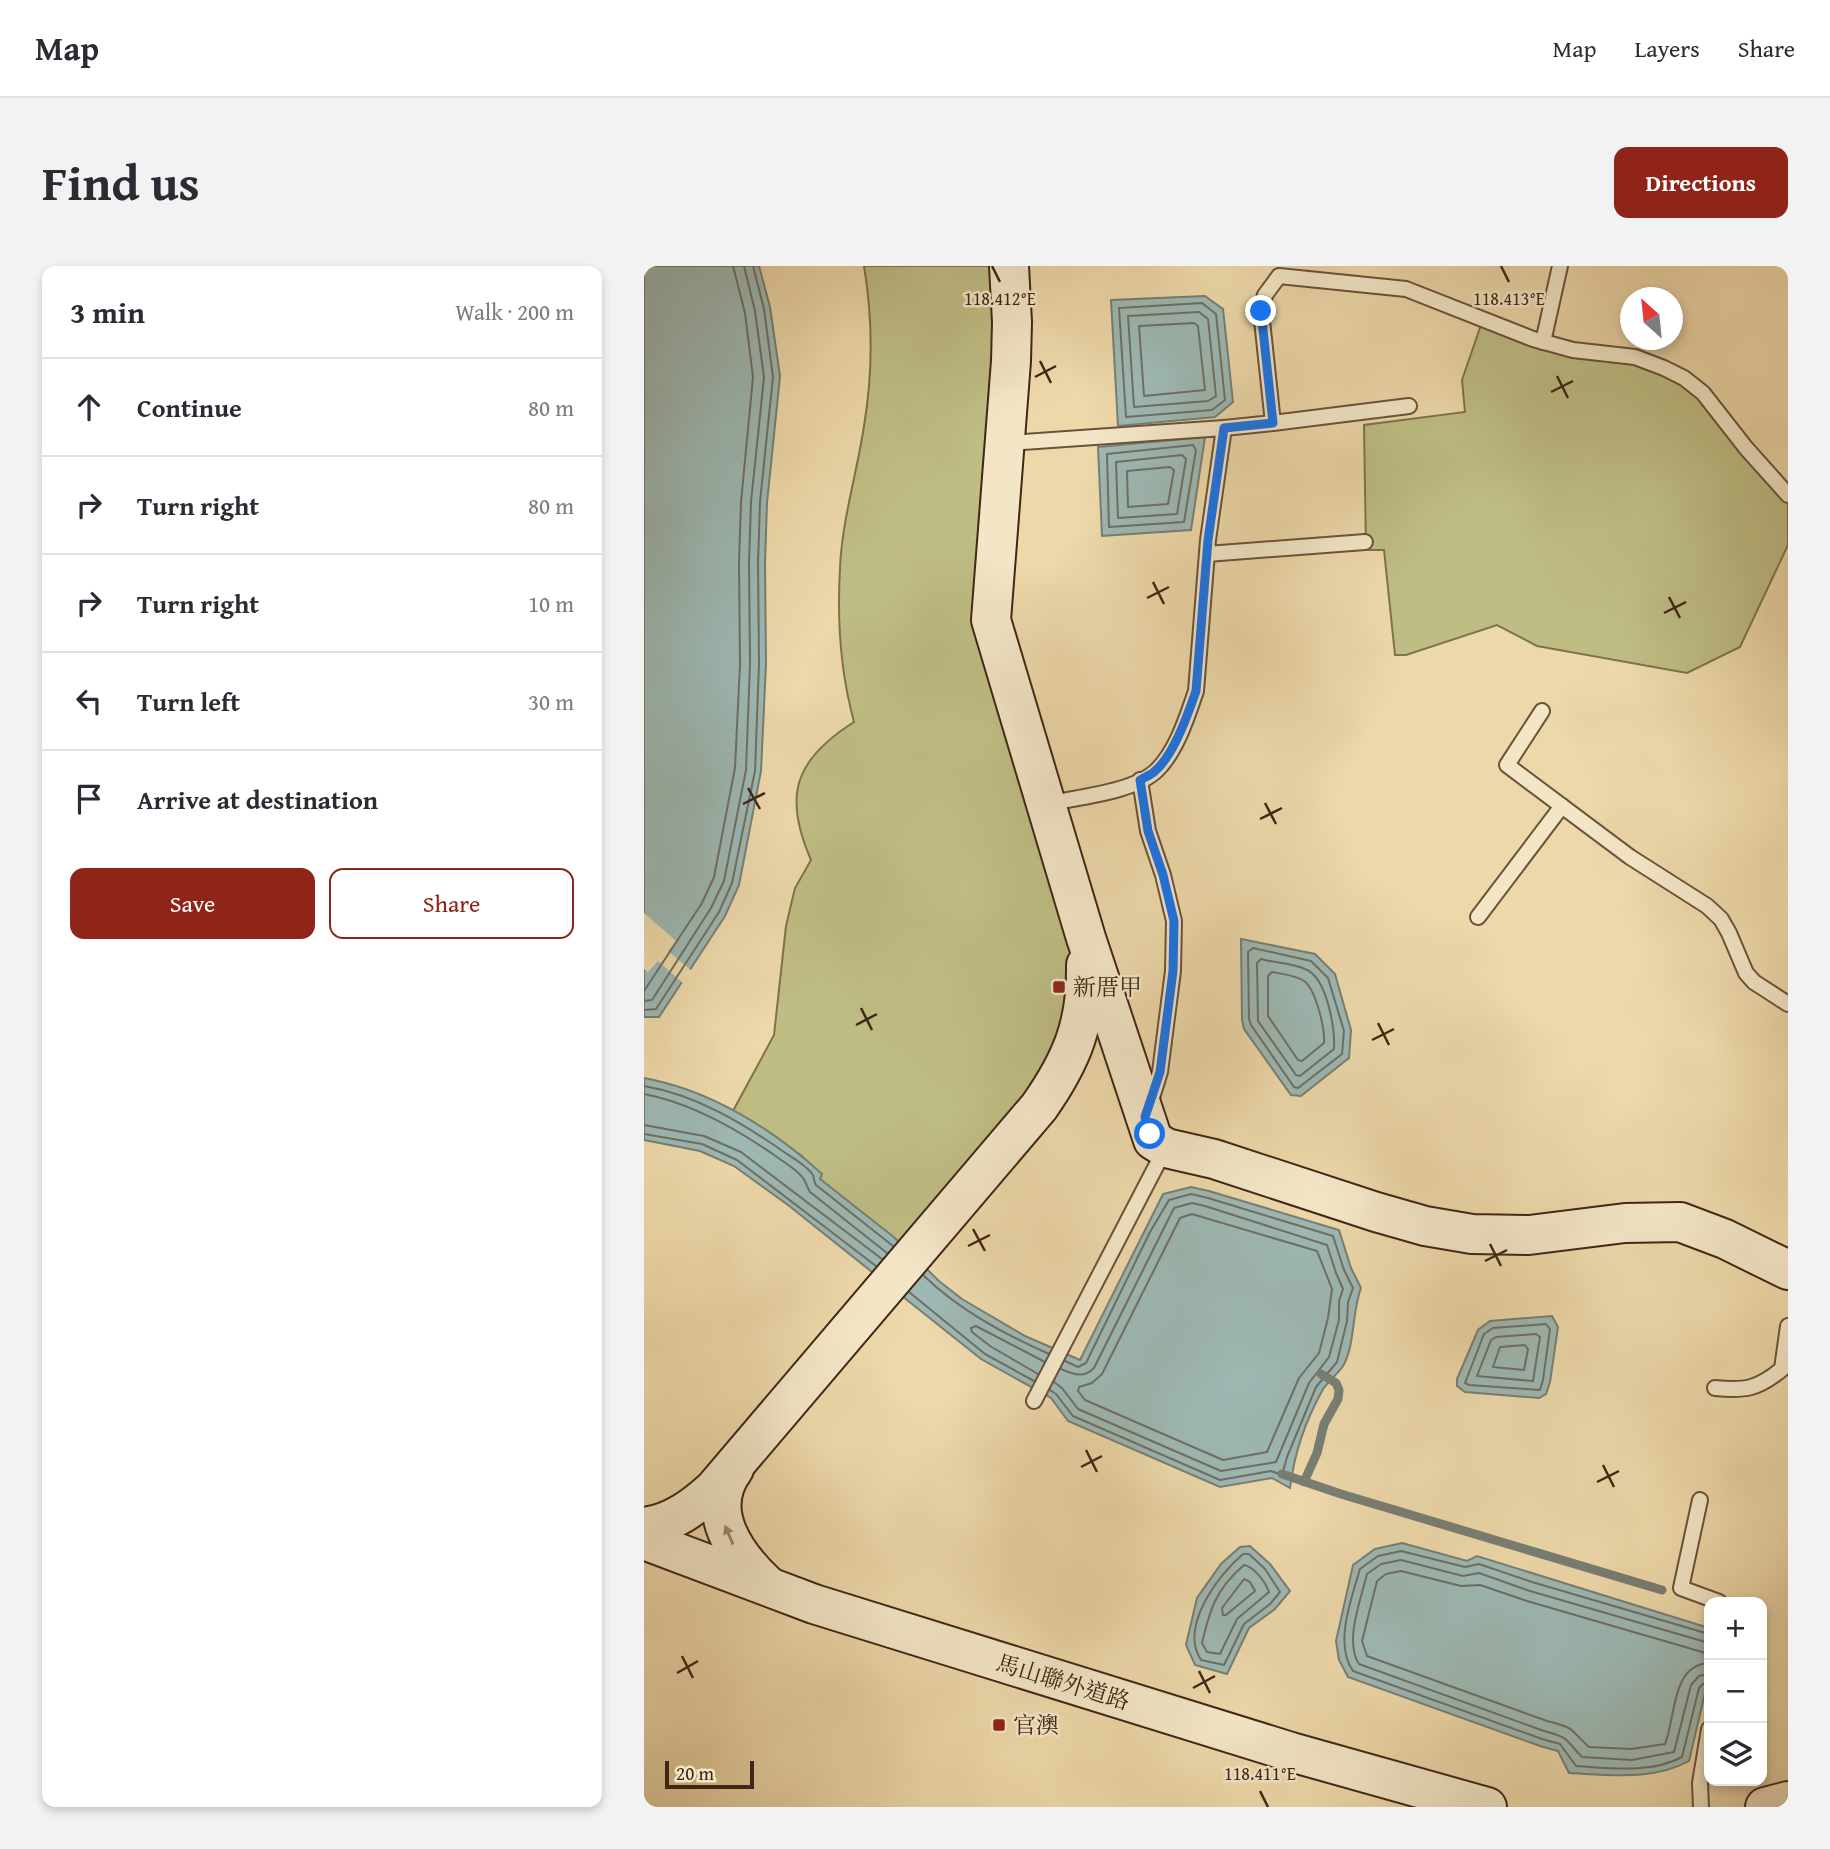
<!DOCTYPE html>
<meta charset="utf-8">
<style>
:root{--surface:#fff;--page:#f2f2f3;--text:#2b2b33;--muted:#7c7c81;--line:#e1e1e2;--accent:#8f2418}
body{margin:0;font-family:"Gentium Book Plus","Noto Serif TC",serif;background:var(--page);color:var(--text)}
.controls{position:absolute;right:21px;bottom:21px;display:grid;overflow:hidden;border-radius:14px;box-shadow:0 4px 10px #0003}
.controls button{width:63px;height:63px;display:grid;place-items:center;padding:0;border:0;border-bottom:2px solid var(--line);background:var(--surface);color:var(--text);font:35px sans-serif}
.compass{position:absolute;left:976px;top:21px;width:63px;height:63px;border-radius:50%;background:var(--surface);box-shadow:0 4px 10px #0003;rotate:333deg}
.scale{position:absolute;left:21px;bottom:18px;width:89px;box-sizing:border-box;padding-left:7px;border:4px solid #402615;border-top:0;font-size:19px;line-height:24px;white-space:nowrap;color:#402615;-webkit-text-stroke:5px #f3e6c7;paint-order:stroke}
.stop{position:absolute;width:21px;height:21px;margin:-16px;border:5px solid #1a73e8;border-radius:50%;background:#fff}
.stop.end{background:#1a73e8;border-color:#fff;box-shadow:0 2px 7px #0008}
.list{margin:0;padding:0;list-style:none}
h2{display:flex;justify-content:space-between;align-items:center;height:91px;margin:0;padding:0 28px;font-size:30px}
h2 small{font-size:23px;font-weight:400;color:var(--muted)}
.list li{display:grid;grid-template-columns:46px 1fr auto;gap:21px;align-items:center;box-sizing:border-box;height:98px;padding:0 28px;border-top:2px solid var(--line)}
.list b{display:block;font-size:26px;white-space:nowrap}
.list em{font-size:23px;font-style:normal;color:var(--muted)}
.actions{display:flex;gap:14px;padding:21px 28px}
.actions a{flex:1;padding:16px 0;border:2px solid var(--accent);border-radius:14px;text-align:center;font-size:24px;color:var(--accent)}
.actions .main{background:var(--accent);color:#fff}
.icon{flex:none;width:38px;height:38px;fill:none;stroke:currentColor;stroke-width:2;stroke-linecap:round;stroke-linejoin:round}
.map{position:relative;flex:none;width:1144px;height:1541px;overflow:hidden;border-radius:14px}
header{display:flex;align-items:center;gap:42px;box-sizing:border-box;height:98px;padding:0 35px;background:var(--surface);border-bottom:2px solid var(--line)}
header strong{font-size:33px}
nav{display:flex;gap:38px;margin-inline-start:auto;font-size:24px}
.intro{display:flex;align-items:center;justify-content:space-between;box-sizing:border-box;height:168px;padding:0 42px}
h1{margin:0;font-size:49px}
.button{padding:18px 32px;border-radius:14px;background:var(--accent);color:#fff;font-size:24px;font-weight:700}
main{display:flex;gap:42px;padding:0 42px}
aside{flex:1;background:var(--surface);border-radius:14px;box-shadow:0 4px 10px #0003}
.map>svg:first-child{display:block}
.green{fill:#bebd84;stroke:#7f724c;stroke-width:2}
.water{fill:#9db8b3;stroke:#787e74;stroke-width:2}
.pier{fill:#edd8a9}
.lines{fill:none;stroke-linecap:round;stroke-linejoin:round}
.shore{stroke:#6e6f64;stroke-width:2}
.stream{stroke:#787e74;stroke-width:9}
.lane-casing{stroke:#6b523a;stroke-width:18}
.secondary-casing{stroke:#402615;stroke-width:42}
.lane{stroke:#f3e6c7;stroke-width:14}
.secondary{stroke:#f3e6c7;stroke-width:38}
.oneway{fill:#9a866e}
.route{stroke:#1a73e8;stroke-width:9}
.ticks{fill:none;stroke:#402615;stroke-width:2.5}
.poi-dot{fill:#8f2418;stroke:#f3e6c7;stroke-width:2.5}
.labels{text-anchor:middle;stroke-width:5;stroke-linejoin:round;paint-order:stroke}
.poi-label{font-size:23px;fill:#402615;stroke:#f3e6c7;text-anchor:start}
.street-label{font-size:23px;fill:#402615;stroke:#f3e6c7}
.ticks-label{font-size:18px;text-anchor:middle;fill:#402615;stroke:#f3e6c7;stroke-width:5;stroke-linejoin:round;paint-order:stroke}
</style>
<header>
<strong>Map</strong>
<nav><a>Map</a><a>Layers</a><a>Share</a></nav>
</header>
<div class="intro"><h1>Find us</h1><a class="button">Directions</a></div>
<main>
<aside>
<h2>3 min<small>Walk · 200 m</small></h2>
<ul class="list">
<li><svg class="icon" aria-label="ahead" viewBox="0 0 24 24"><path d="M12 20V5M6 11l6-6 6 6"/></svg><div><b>Continue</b></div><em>80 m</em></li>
<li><svg class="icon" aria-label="right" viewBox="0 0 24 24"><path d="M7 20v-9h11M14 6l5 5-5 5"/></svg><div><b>Turn right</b></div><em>80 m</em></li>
<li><svg class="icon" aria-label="right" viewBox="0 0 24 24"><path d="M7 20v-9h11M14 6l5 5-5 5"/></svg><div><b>Turn right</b></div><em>10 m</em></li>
<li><svg class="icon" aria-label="left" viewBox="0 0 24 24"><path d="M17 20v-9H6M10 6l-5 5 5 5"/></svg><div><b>Turn left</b></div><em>30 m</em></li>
<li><svg class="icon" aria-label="arrive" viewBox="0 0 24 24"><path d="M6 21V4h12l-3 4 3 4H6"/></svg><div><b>Arrive at destination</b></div></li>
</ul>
<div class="actions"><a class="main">Save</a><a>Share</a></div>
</aside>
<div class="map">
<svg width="1144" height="1541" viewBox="0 0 1144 1541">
<rect width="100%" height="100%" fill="#edd8a9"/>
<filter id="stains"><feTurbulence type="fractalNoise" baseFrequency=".00286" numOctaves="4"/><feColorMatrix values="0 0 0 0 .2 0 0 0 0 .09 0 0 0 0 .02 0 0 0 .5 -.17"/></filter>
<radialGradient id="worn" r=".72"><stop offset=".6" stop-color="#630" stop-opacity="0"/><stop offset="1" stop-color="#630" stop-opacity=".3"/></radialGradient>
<!-- green -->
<g class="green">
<path d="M220,0H365L354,284L376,452L440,745L268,988L176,913L158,890L89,845L130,769L142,660L151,622L167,594C139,530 150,494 210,456C197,408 193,353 196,302C198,254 213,207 220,160C229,106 229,54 220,0Z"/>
<path d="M839,53L1040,112L1144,229V279L1096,381L1043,407L893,380L853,359L762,389H751L740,284H722L720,159L821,146L818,114Z"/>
</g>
<!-- water -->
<g class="water">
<path d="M0,0H115L126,41L136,110L123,237L121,297L122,398L117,505L95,619L81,650L15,751H0Z"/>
<path d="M561,30L579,43L589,136L571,151L474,160L467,34Z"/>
<path d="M561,171L547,264L458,270L454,181Z"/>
<path d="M597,673L671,688L691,708L707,764L705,792L657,830L647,829L600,763L598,754Z"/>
<path d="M0,812C66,824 129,863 178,908L176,913L251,972L295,1015L318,1033L381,1070L436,1094L519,928L547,921L565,925L695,964L707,1002L717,1022C708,1045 711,1080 699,1100C693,1109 683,1116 678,1125C662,1154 650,1189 646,1222L628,1212L576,1221L424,1155L407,1132L337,1093L144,939L90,900L56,885L0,874Z"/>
<path d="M908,1050L914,1061L906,1116L902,1128L895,1132L821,1126L813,1120V1113L834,1064L846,1055Z"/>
<path d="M758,1277L823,1295L833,1290L1065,1362V1410L1045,1495C1009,1515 965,1509 925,1507L914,1485L896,1480L704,1411L695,1394L692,1375L709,1299L731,1283Z"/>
<path d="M606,1280L626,1298L646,1325L631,1343L605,1362L583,1408L551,1399L542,1379L553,1332L577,1298L596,1281Z"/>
</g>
<!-- pier -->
<path class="pier" d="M0,647L32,675L24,685L48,705L40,718L14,695L4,706L0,703Z"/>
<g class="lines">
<!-- shore -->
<g class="shore">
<path d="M558,37L572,48L581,134L568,144L482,151L475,42Z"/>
<path d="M555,46L564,53L572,130L564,135L490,141L484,50Z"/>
<path d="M550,57L554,60L561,124L500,130L495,60Z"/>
<path d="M549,179L552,184L540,256L465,261L463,188Z"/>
<path d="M538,189L542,193L533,248L474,252L472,196Z"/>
<path d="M526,201L530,204L524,238L484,241L483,205Z"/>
<path d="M609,682L667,695L684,712L700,765L698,788L654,822L650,821L607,759L605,753L604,686Z"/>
<path d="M617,693C631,697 648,697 661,703C683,711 691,762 690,783L656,810L652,809L614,755L613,697Z"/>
<path d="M628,706C637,708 652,709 660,715C672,724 681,762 680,777L658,795L654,794L624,750V710Z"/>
<path d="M0,725L58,637L70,611L91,502L96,398L95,297L97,236L109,111L101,47L89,0"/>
<path d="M0,735L8,734L67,642L80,615L102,504L106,398L105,297L107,236L120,111L111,45L100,0"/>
<path d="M0,744L12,743L75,646L88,617L111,505L115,398L114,297L116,236L129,111L120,43L109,0"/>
<path d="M0,820C53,829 100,858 143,888C151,893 164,901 169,909C170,912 170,916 172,919L249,980"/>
<path d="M0,828C48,837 93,863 133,891C141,897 152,903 159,912C162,916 163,921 166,926L243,987"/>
<path d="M0,859L60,870L97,886L238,993"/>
<path d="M0,868L58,878L93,894L232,1000"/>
<path d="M548,948L673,985L688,1023L684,1052L675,1087L655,1112L623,1186L579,1194L441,1134L434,1125L435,1121L448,1117L458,1108L536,952Z"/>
<path d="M279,1009C315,1044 360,1068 405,1088"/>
<path d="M265,1026L341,1088L390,1115"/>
<path d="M902,1058L906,1063L899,1114L896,1124L825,1119L821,1117L840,1068L849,1062Z"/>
<path d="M892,1068L896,1071L889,1115L833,1110L847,1074L852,1071Z"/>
<path d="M881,1079L884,1083L880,1104L849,1101L856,1081Z"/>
<path d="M394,1108L346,1080L328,1066L327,1062L332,1060L401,1096"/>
<path d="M410,1116L418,1122L434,1143L577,1205L632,1196L665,1117L685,1091L695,1054V1035L699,1023L692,1007L683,979L561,940L548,937L530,942L450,1102C439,1113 429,1108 417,1103"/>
<path d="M406,1124L412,1128L429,1150L576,1214L627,1205L638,1209L643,1191L672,1121L693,1096L703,1055L704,1036L709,1022L700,1004L689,970L564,932L547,928L525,934L506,966L442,1097L434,1101L421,1095"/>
<path d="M599,1288H605L621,1303L636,1326L626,1338L600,1358L580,1399L557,1394C535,1361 574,1309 599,1288Z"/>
<path d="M600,1299C610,1301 621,1315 625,1326L593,1353L576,1388L563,1386L558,1377C566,1343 572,1323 600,1299Z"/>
<path d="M600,1313L606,1316L611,1325L582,1349H579L578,1342Z"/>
<path d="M1065,1368L888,1316L835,1298L821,1301L757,1285L734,1290L716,1303C707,1334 690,1378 709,1405L898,1473L916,1478L932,1500C965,1502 1007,1508 1038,1491L1055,1422L1059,1418L1065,1417"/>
<path d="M1065,1377L886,1325L835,1307L819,1310L757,1294L737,1298L723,1308C717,1333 700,1376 715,1398L900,1465C927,1472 921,1474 938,1491L988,1494L1030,1486L1047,1419L1055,1410L1065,1408"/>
<path d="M1065,1388L883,1335L836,1319L817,1320L757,1305L742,1308L733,1315L718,1375L723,1390L903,1455C932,1462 925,1463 945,1481L987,1483L1021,1478C1032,1451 1027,1399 1065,1397"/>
</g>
<!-- stream -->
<g class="stream">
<path d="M638,1208L697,1228L1018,1324"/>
<path d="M660,1216L673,1187L680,1158L694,1133L695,1124L692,1117L677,1108"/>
</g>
<defs>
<g id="lane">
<path d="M899,76L916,0"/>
<path d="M629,157L765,140"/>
<path d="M580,162L629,157L617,45L621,29L635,10L762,23L889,73L929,84L991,91L1020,102L1040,112L1059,127L1102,182L1144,229"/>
<path d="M364,177L580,162L564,274L552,425C543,451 533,484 513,504C491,526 434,531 403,538"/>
<path d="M563,288L721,276"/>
<path d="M898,445L863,499L986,591L1063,640L1077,653L1085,667L1102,707L1110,716L1144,738"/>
<path d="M496,514L504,565L519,609L530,655L529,705L516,806L506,838"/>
<path d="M834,651L918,540"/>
<path d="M1071,1122C1101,1125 1114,1123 1138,1103L1144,1060"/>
<path d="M390,1135L521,883"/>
<path d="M1056,1234L1037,1322L1075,1336"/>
<path d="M1057,1541L1056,1517L1065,1463"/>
</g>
<g id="secondary">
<path d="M365,0L368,56L367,95L347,354L442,672L509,874L522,882L570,893L732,946L781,960L828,968L885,969L981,957L1036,956L1081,973L1144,1004"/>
<path d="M90,1203C59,1244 91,1289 122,1318"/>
<path d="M0,1261C28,1258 50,1241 70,1223L395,841C428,794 443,757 442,699"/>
<path d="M0,1274L170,1338L647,1486L843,1541"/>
<path d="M1121,1541L1144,1535"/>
</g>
</defs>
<!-- lane casing -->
<use href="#lane" class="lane-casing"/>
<!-- secondary casing -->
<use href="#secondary" class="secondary-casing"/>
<!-- lane -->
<use href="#lane" class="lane"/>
<!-- secondary -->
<use href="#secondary" class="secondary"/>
</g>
<!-- one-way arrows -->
<defs><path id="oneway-solid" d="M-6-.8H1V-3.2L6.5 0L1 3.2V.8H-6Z" transform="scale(1.75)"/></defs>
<use class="oneway" href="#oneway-solid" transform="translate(85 1269) rotate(-113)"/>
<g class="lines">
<!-- route -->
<path class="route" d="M506,868L501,851L516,806L529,705L530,655L519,609L504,565L496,514C501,511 507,509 511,505C530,489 544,448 552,425L564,274L580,162L629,157L617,45"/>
</g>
<!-- ticks -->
<path class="ticks" d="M348,0L356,16M857,0L865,16M396,95L407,117M913,110L924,132M391,111L412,100M907,126L929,115M509,316L520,338M1025,331L1036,352M503,332L525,321M1020,347L1042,336M104,522L116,543M621,537L632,558M99,538L121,527M616,553L638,542M217,742L228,764M734,757L745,779M212,759L233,748M728,774L750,763M329,963L341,985M846,978L857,1000M324,980L346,969M841,995L863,984M442,1184L453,1206M959,1199L970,1221M437,1201L458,1190M953,1216L975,1205M38,1390L49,1412M555,1405L566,1427M33,1407L54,1395M549,1422L571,1410M616,1525L624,1541"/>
<!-- markers -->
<g class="poi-dot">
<rect x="408" y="714" width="14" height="14" rx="3.5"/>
<rect x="348" y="1452" width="14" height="14" rx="3.5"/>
</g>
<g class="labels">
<!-- poi labels -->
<g class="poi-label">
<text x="429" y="729">新厝甲</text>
<text x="369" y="1467">官澳</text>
</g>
<!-- street labels -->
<g class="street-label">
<text transform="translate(419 1416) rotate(17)" y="8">馬山聯外道路</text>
</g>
</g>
<g class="ticks-label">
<text x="356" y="39">118.412°E</text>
<text x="865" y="39">118.413°E</text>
<text x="616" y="1514">118.411°E</text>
</g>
<rect width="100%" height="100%" filter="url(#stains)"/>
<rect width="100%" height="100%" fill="url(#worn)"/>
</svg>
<div class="controls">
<button>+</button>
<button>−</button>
<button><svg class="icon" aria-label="layers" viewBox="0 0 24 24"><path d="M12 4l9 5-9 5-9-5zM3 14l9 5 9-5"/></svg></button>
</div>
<svg class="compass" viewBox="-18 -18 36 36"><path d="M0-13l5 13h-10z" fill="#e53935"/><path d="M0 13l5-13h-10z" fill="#7c7c81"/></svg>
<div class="scale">20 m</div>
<div class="stop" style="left:506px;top:868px"></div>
<div class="stop end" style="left:617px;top:45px"></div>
</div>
</main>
